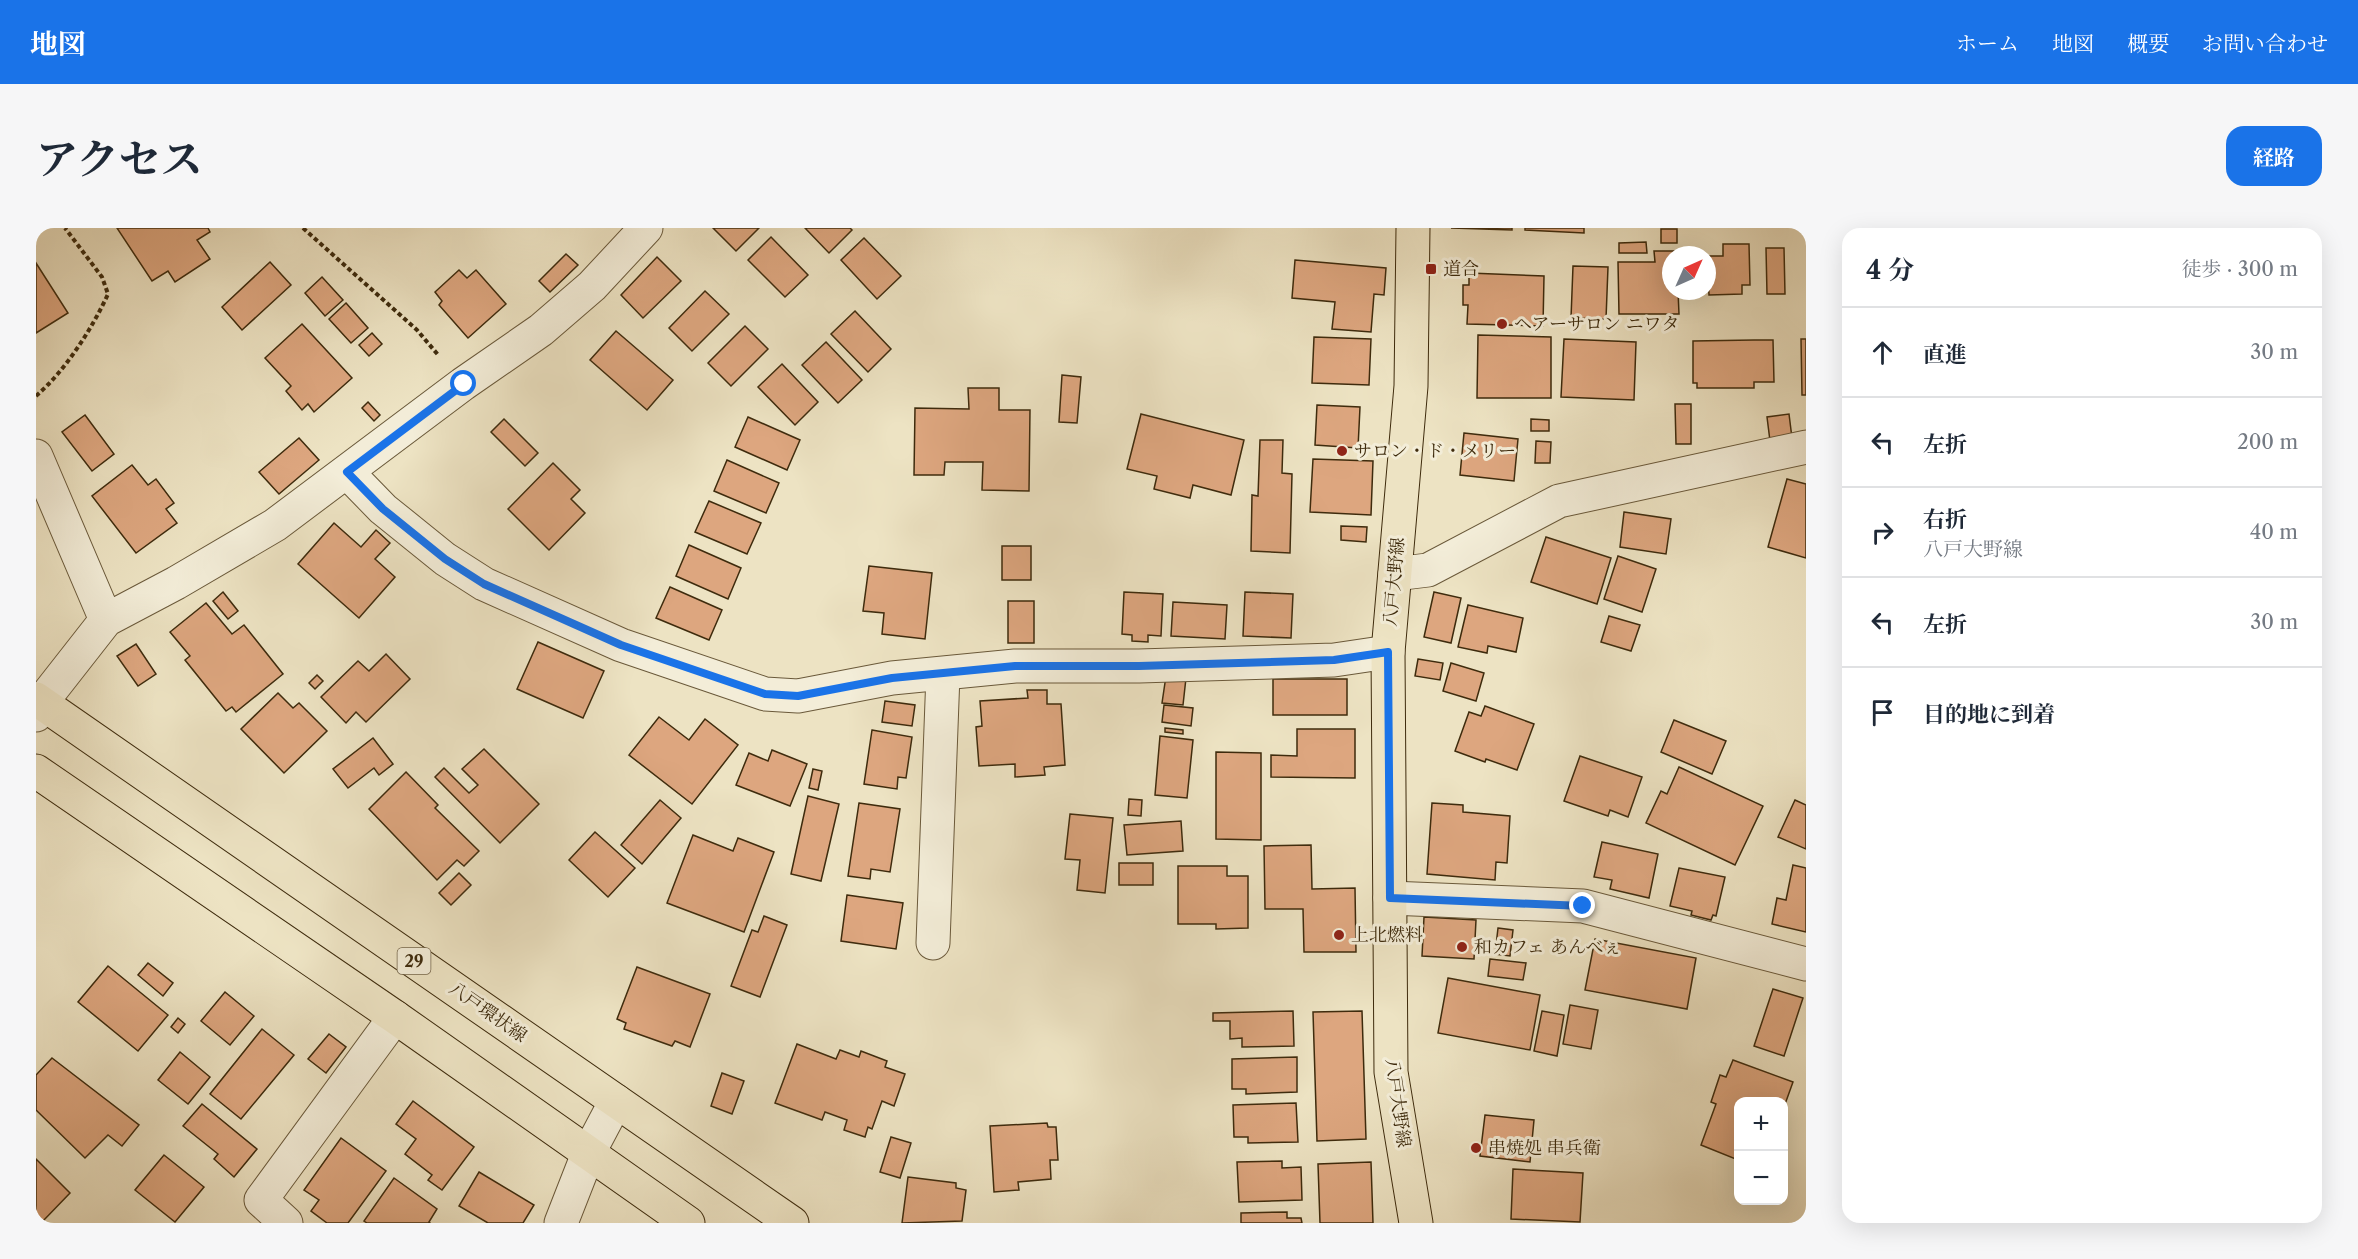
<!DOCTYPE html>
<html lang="ja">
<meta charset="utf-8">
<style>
:root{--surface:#fff;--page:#f6f6f7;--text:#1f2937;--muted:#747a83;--line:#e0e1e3;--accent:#1a73e8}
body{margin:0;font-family:"Libre Caslon Text","Noto Serif JP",serif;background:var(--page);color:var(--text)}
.controls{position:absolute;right:18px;bottom:18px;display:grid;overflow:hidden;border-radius:12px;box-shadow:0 6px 24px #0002}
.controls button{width:54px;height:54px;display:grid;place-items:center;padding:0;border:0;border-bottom:2px solid var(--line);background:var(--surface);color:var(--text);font:30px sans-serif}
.compass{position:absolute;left:1626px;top:18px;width:54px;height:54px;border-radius:50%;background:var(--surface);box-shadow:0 6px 24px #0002;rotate:45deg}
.stop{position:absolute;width:18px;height:18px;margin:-14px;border:4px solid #1a73e8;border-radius:50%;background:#fff}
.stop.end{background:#1a73e8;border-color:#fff;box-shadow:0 2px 6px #0008}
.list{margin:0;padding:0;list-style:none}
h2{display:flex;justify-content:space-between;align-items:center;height:78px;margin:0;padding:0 24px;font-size:26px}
h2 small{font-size:20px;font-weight:400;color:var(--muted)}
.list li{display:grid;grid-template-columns:39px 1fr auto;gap:18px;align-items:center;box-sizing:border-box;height:90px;padding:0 24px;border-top:2px solid var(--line)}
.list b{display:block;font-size:22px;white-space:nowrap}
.list p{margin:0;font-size:20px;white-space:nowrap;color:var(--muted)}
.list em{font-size:20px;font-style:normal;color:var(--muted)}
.icon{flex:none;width:33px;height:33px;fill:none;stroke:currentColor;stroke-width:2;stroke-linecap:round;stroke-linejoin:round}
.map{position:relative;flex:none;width:1770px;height:995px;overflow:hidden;border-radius:18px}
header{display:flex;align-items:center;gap:36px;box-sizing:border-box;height:84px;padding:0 30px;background:var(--accent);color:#fff}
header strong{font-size:28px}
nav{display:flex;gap:33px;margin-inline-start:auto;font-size:21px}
.intro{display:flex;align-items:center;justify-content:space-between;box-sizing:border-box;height:144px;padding:0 36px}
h1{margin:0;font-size:42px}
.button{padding:15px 27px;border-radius:18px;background:var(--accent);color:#fff;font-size:21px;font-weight:700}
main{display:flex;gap:36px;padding:0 36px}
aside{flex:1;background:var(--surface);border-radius:18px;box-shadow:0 6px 24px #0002}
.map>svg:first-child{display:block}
.building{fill:#dda67f;stroke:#3e2b0d;stroke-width:1.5}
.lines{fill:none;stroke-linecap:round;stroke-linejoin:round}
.minor-casing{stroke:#6a593a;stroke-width:35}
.primary-casing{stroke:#3e2b0d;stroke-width:35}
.path{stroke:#3e2b0d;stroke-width:4;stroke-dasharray:4.5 3;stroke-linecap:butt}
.minor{stroke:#f3edd8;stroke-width:33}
.primary{stroke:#ede3c3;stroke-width:33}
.route{stroke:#1a73e8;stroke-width:8}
.poi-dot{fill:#8f2418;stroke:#f3edd8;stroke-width:2}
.labels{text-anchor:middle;stroke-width:6;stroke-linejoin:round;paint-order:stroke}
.shield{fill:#f3edd8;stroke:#74654a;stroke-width:1.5}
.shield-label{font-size:16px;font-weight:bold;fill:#3e2b0d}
.poi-label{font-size:18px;fill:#3e2b0d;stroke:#f3edd8;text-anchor:start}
.street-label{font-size:18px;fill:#3e2b0d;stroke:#f3edd8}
</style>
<header>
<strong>地図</strong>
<nav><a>ホーム</a><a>地図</a><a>概要</a><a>お問い合わせ</a></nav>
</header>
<div class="intro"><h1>アクセス</h1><a class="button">経路</a></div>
<main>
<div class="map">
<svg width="1770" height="995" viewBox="0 0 1770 995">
<rect width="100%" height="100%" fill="#ede3c3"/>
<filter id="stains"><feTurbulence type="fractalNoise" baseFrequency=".00333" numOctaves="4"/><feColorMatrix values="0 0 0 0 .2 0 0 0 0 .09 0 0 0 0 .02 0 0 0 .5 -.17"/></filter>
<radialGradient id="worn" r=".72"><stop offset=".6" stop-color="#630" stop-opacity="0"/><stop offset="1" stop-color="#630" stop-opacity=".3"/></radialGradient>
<!-- building -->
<g class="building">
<path d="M81,0H172L174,4L161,12L174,31L139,54L132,43L116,53Z"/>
<path d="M677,0H723L700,23Z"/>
<path d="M769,0H814L816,2L793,25Z"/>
<path d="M1415,0H1476V2Z"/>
<path d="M1489,0H1548V5L1489,2Z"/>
<rect x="1625" y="1" width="16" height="14"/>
<path d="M735,9L772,47L749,69L712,32Z"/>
<path d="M828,10L865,48L841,71L805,32Z"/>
<path d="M1610,14L1611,25H1583V15Z"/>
<path d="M1687,16H1713L1714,57H1706V66L1673,67L1671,28H1687Z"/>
<path d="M1730,20H1748L1749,66H1731Z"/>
<path d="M1618,23H1641L1642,27H1635V63H1642L1643,86H1583L1582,34H1619Z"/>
<path d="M530,26L542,37L514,64L503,53Z"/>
<path d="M621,29L645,53L607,90L585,67Z"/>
<path d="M1259,32L1350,40L1348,67L1338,66L1335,104L1296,101L1299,74L1256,70Z"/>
<path d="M234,34L255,57L206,102L186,79Z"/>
<path d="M0,35L32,85L0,105Z"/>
<path d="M1537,38L1572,39L1570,91L1535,90Z"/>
<path d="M423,42L431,50L440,42L470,76L432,110L403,77L406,73L399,64Z"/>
<path d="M1433,45L1508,48L1507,98L1431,96L1432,77H1427V57H1433Z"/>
<path d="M286,49L307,72L289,88L269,65Z"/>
<path d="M669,63L693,86L656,123L633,100Z"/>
<path d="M310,75L332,100L315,115L293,91Z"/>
<path d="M819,83L855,121L832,144L795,106Z"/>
<path d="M266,96L316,150L278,184L272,176L266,182L250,163L255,158L229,130Z"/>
<path d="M709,98L732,121L695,158L672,135Z"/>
<path d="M580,103L637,152L611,182L554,132Z"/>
<path d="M336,105L346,116L333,128L323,117Z"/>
<path d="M1442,107L1515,109V170H1441Z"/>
<path d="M1278,109L1335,111L1333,157L1276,155Z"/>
<path d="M1528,111L1600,114L1598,172L1525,169Z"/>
<path d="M1765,111H1770V167H1766Z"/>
<path d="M1718,112H1737L1738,154H1718V160H1661V155H1657V113Z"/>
<path d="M790,114L826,152L802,175L766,137Z"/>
<path d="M746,136L782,174L759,197L722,159Z"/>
<path d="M1026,147L1045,149L1041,195L1023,194Z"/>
<path d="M932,160H963V182H994L993,263L946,262L947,234H909L908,247H878L879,180L933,181Z"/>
<path d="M332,174L344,187L338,193L326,180Z"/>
<path d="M1639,176H1655V216H1640Z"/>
<path d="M1281,177L1324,179L1322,220L1279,217Z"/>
<path d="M1105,186L1208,212L1195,267L1157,257L1154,270L1118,261L1121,248L1091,241Z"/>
<path d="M1753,186L1756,210L1734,213L1731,189Z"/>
<path d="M49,187L78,226L56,243L26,204Z"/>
<path d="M712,189L764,212L751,242L699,219Z"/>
<path d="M468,191L502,225L489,238L455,204Z"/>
<path d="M1495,191L1513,192V203H1495Z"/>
<path d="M1428,205L1482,211L1478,253L1424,247Z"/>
<path d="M263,210L283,232L243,266L223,244Z"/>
<path d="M1224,212H1247L1246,245L1256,246L1254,325L1215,323L1216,267L1222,268Z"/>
<path d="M1500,213L1515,214L1514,235H1499Z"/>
<path d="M1277,231L1337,233L1335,287L1274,284Z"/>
<path d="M691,232L743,255L730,285L678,263Z"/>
<path d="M517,235L544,262L535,271L549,285L513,322L472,281Z"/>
<path d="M96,237L112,257L120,251L138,275L130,281L141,295L100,325L56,268Z"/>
<path d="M1751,251L1770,256V330L1732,319Z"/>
<path d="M673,273L725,295L711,326L659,304Z"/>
<path d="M1588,284L1635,291L1630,326L1584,319Z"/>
<path d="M298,295L325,319L340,302L354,315L339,331L359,349L323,390L262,336Z"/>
<path d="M1305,298L1331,299L1330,314L1305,312Z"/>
<path d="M1510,309L1575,330L1561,376L1495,354Z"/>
<path d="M653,317L705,340L692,371L640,348Z"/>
<rect x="966" y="318" width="29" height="34"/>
<path d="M1582,328L1620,341L1606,384L1568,371Z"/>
<path d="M833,338L896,345L889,411L846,406L848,385L827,383Z"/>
<path d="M634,359L686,382L673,412L620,390Z"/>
<path d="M187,364L202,383L192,391L177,373Z"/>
<path d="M1088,364L1127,366L1125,408L1112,407V414L1096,413V407L1086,406Z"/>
<path d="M1209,364L1257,366L1255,410L1207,408Z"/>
<path d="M1398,364L1425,370L1415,415L1388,409Z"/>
<rect x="972" y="373" width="26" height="42"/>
<path d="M1137,374L1191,377L1189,411L1135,408Z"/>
<path d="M170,375L196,406L208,397L247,446L200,484L196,479L190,483L149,432L154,428L134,404Z"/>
<path d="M1432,377L1487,390L1480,424L1452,418L1451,425L1422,419Z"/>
<path d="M1573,388L1604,397L1595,423L1565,414Z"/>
<path d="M502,414L568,443L547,490L481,461Z"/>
<path d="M100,416L120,446L102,458L81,428Z"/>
<path d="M350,426L374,451L330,494L320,484L310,495L285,469L322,433L333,443Z"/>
<path d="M1382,431L1407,435L1404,452L1379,448Z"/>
<path d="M1415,435L1448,445L1440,473L1407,463Z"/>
<path d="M281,447L287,453L279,461L273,455Z"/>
<path d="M1130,448L1150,450L1147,477L1126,475Z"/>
<rect x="1237" y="451" width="74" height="36"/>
<path d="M991,462H1011V476H1025L1029,537L1008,539L1009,547L979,549V536L943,538L940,499L946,498L944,473L992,470Z"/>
<path d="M242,465L257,480L263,475L291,503L248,545L205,501Z"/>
<path d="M849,473L879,477L876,498L846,494Z"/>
<path d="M1128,477L1157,480L1155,498L1126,494Z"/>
<path d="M1449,478L1498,496L1481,542L1450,531L1449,534L1419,523L1433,484L1445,488Z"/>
<path d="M623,489L653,512L669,491L702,517L656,576L593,527Z"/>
<path d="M1638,492L1690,513L1676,546L1625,524Z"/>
<path d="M1129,500L1147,502V506L1129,504Z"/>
<path d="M1261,501H1319V550L1235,549V527L1261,528Z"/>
<path d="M836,502L876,509L870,550L862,549L861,561L828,556Z"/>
<path d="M1124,508L1157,512L1151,570L1119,567Z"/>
<path d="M337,510L357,536L343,547L338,540L312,560L297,541Z"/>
<path d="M448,521L503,576L464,615L399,549L408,540L433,565L442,557L426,541Z"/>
<path d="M736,522L771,536L754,578L700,557L713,525L732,533Z"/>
<path d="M1180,524L1225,525V612L1180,611Z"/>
<path d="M1544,528L1606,549L1592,589L1574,582L1572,588L1528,573Z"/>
<path d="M1643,539L1727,578L1699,637L1610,595L1625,563L1631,566Z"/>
<path d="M777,541L786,543L782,562L773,560Z"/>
<path d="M370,544L402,577L399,580L443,623L428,638L421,632L401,652L333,581Z"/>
<path d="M772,568L803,576L785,653L755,646Z"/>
<path d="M1093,571L1106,572L1105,588L1092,587Z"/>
<path d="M624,572L645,590L606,636L585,617Z"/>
<path d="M1759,572L1770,577V621L1742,609Z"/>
<path d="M823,575L864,581L854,644L835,641L834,651L812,648Z"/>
<path d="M1396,575L1427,577V584L1474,588L1471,635L1460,634L1459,652L1391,646Z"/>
<path d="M1034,586L1077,590L1069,665L1041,662L1044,632L1029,631Z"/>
<path d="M1145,593L1147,623L1091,627L1088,597Z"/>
<path d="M559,604L599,640L572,669L533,632Z"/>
<path d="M657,607L697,623L702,610L738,624L708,704L631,675Z"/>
<path d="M1566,614L1622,626L1613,670L1574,661L1576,652L1558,649Z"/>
<path d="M1275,617L1276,661L1319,660L1320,724H1268L1267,681H1229L1228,618Z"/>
<rect x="1083" y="635" width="34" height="22"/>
<path d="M1757,637L1770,640V704L1736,696L1741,670L1750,672Z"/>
<path d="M1142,638H1191V648H1212V700L1180,701V696H1142Z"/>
<path d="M1643,640L1689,649L1680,688L1677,687L1675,692L1655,687L1656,683L1634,678Z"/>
<path d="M423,645L435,657L415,677L403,665Z"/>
<path d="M811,667L867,675L860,721L805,713Z"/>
<path d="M728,688L751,697L724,769L695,758L716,702L722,704Z"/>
<path d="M1388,689L1440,692L1438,731L1386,728Z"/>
<path d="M1462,700L1477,702L1474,728L1459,726Z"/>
<path d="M1559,711L1660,730L1651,781L1549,762Z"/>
<path d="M1454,731L1490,735L1487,752L1452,748Z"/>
<path d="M112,735L137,755L127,768L102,747Z"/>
<path d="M72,738L132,787L102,823L42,774Z"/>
<path d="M601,739L674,766L654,819L639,813L636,818L588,801L590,795L581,791Z"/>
<path d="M1412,750L1504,767L1494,822L1402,805Z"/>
<path d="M1737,761L1767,770L1748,828L1718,818Z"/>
<path d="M189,764L218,788L194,817L165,793Z"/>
<path d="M1534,777L1562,782L1555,821L1527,816Z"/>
<path d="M1257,783L1258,818L1206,819V810L1194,811V793H1177V785Z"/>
<path d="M1326,783L1330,911L1281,913L1277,784Z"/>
<path d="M1506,783L1528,787L1521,828L1498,823Z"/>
<path d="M142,790L149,796L142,805L135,799Z"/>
<path d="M226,801L258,827L205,891L174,866Z"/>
<path d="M293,806L310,819L290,845L272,831Z"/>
<path d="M761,816L800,831L804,822L823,829L825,823L851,833L849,839L869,846L858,878L846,873L836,901L832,899L829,909L808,902L811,892L789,884L786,892L739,875Z"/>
<path d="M144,824L174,849L152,876L122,852Z"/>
<path d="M1261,829V864L1210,866V861H1196V831Z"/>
<path d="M16,830L103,897L86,918L72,907L49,930L0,882V847Z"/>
<path d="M1697,832L1757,854L1748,879V874H1702V932L1665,917L1680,876L1675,874L1684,847L1690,849Z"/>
<path d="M686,845L708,853L696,886L675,878Z"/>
<path d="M377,873L438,919L406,962L392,952L396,947L369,926L380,911L360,896Z"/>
<path d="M1260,875L1262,914L1212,915V909H1198L1197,877Z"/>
<path d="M166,876L221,921L198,949L178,931L182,926L147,898Z"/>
<path d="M1449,887L1498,892L1494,934L1444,928Z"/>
<path d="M1011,895L1012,899H1020L1022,932H1014L1015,951L982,954L983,962L958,964L954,898Z"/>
<path d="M855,909L875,915L864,950L844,944Z"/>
<path d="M305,910L350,943L312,995H291L275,983L283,972L268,962Z"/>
<path d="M128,927L168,959L139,994L99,962Z"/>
<path d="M0,931L34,965L7,993L0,987Z"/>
<path d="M1246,933V940L1265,939L1266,972L1203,974L1201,934Z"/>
<path d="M1335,934L1337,995H1284L1282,936Z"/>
<path d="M1477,941L1547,945L1544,994L1475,991Z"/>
<path d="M443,944L498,977L487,995H452L423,978Z"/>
<path d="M872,949L920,955V960L930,962L926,993L866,995Z"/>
<path d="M358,950L401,981L393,994L394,995H331L328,993Z"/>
<path d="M1251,984V990H1265L1266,995H1205V985Z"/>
</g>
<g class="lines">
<defs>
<g id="minor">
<path d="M0,228L70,392"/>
<path d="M311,244L347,281L409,331L448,356L585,417L729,466L762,468L856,450L979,438H1103L1298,432L1352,424"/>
<path d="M1359,346L1392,342L1523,273L1770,219"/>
<path d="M0,487L5,475L70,392L140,355L239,297L427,156L505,102L556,58L610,0"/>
<path d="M1354,670L1547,678L1770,736"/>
<path d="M897,715L907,446"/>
<path d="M250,995L225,972L359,789"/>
<path d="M525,995L552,926L580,873"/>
</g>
<g id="primary">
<path d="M1377,0L1375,158L1352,424L1355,844L1380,995"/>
<path d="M0,471L756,995"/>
<path d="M0,543L359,789L652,995"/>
</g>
</defs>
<!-- minor casing -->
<use href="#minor" class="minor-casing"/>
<!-- primary casing -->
<use href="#primary" class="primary-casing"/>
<!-- path -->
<g class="path">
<path d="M267,0L381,102L403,128"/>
<path d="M0,168C29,143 56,101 72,66L66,49L29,0"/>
</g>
<!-- minor -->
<use href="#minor" class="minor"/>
<!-- primary -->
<use href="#primary" class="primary"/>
</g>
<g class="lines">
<!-- route -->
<path class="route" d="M428,156L311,244L347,281L409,331L448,356L585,417L729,466L762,468L856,450L979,438H1103L1298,432L1352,424L1354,670L1547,678"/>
</g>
<!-- markers -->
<g class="poi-dot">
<rect x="1389" y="35" width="12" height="12" rx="3"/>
<circle cx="1466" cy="96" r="6"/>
<circle cx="1306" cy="223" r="6"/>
<circle cx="1303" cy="707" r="6"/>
<circle cx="1426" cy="719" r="6"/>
<circle cx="1440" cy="920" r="6"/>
</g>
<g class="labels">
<!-- shield labels -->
<rect class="shield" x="361.5" y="720" width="33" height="26" rx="4.5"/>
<g class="shield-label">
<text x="378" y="739">29</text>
</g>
<!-- poi labels -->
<g class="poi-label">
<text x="1407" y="47">道合</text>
<text x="1478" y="102">ヘアーサロン ニワタ</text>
<text x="1318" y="229">サロン・ド・メリー</text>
<text x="1315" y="713">上北燃料</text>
<text x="1438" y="725">和カフェ あんべぇ</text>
<text x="1452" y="926">串焼処 串兵衛</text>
</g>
<!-- street labels -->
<g class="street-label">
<text transform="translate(1358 354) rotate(-85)" y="6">八戸大野線</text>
<text transform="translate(452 784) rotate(35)" y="6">八戸環状線</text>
<text transform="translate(1362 875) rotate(82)" y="6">八戸大野線</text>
</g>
</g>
<rect width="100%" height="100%" filter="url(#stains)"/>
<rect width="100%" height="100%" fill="url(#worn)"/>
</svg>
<div class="controls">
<button>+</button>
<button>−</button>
</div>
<svg class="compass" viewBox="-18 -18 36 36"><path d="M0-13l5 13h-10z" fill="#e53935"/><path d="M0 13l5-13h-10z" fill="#747a83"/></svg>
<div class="stop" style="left:428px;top:156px"></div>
<div class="stop end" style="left:1547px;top:678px"></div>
</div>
<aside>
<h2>4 分<small>徒歩 · 300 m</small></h2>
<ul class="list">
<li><svg class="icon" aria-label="ahead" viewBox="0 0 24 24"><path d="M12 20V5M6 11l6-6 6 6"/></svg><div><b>直進</b></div><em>30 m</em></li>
<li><svg class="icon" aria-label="left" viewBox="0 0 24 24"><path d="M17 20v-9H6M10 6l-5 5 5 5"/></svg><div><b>左折</b></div><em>200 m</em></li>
<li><svg class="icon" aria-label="right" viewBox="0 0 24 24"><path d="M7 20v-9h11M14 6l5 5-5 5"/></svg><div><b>右折</b><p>八戸大野線</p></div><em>40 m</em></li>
<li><svg class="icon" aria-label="left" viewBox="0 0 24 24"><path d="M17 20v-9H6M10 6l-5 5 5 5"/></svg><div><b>左折</b></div><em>30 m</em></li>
<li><svg class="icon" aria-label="arrive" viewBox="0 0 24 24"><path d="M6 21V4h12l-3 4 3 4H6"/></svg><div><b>目的地に到着</b></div></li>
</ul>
</aside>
</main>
